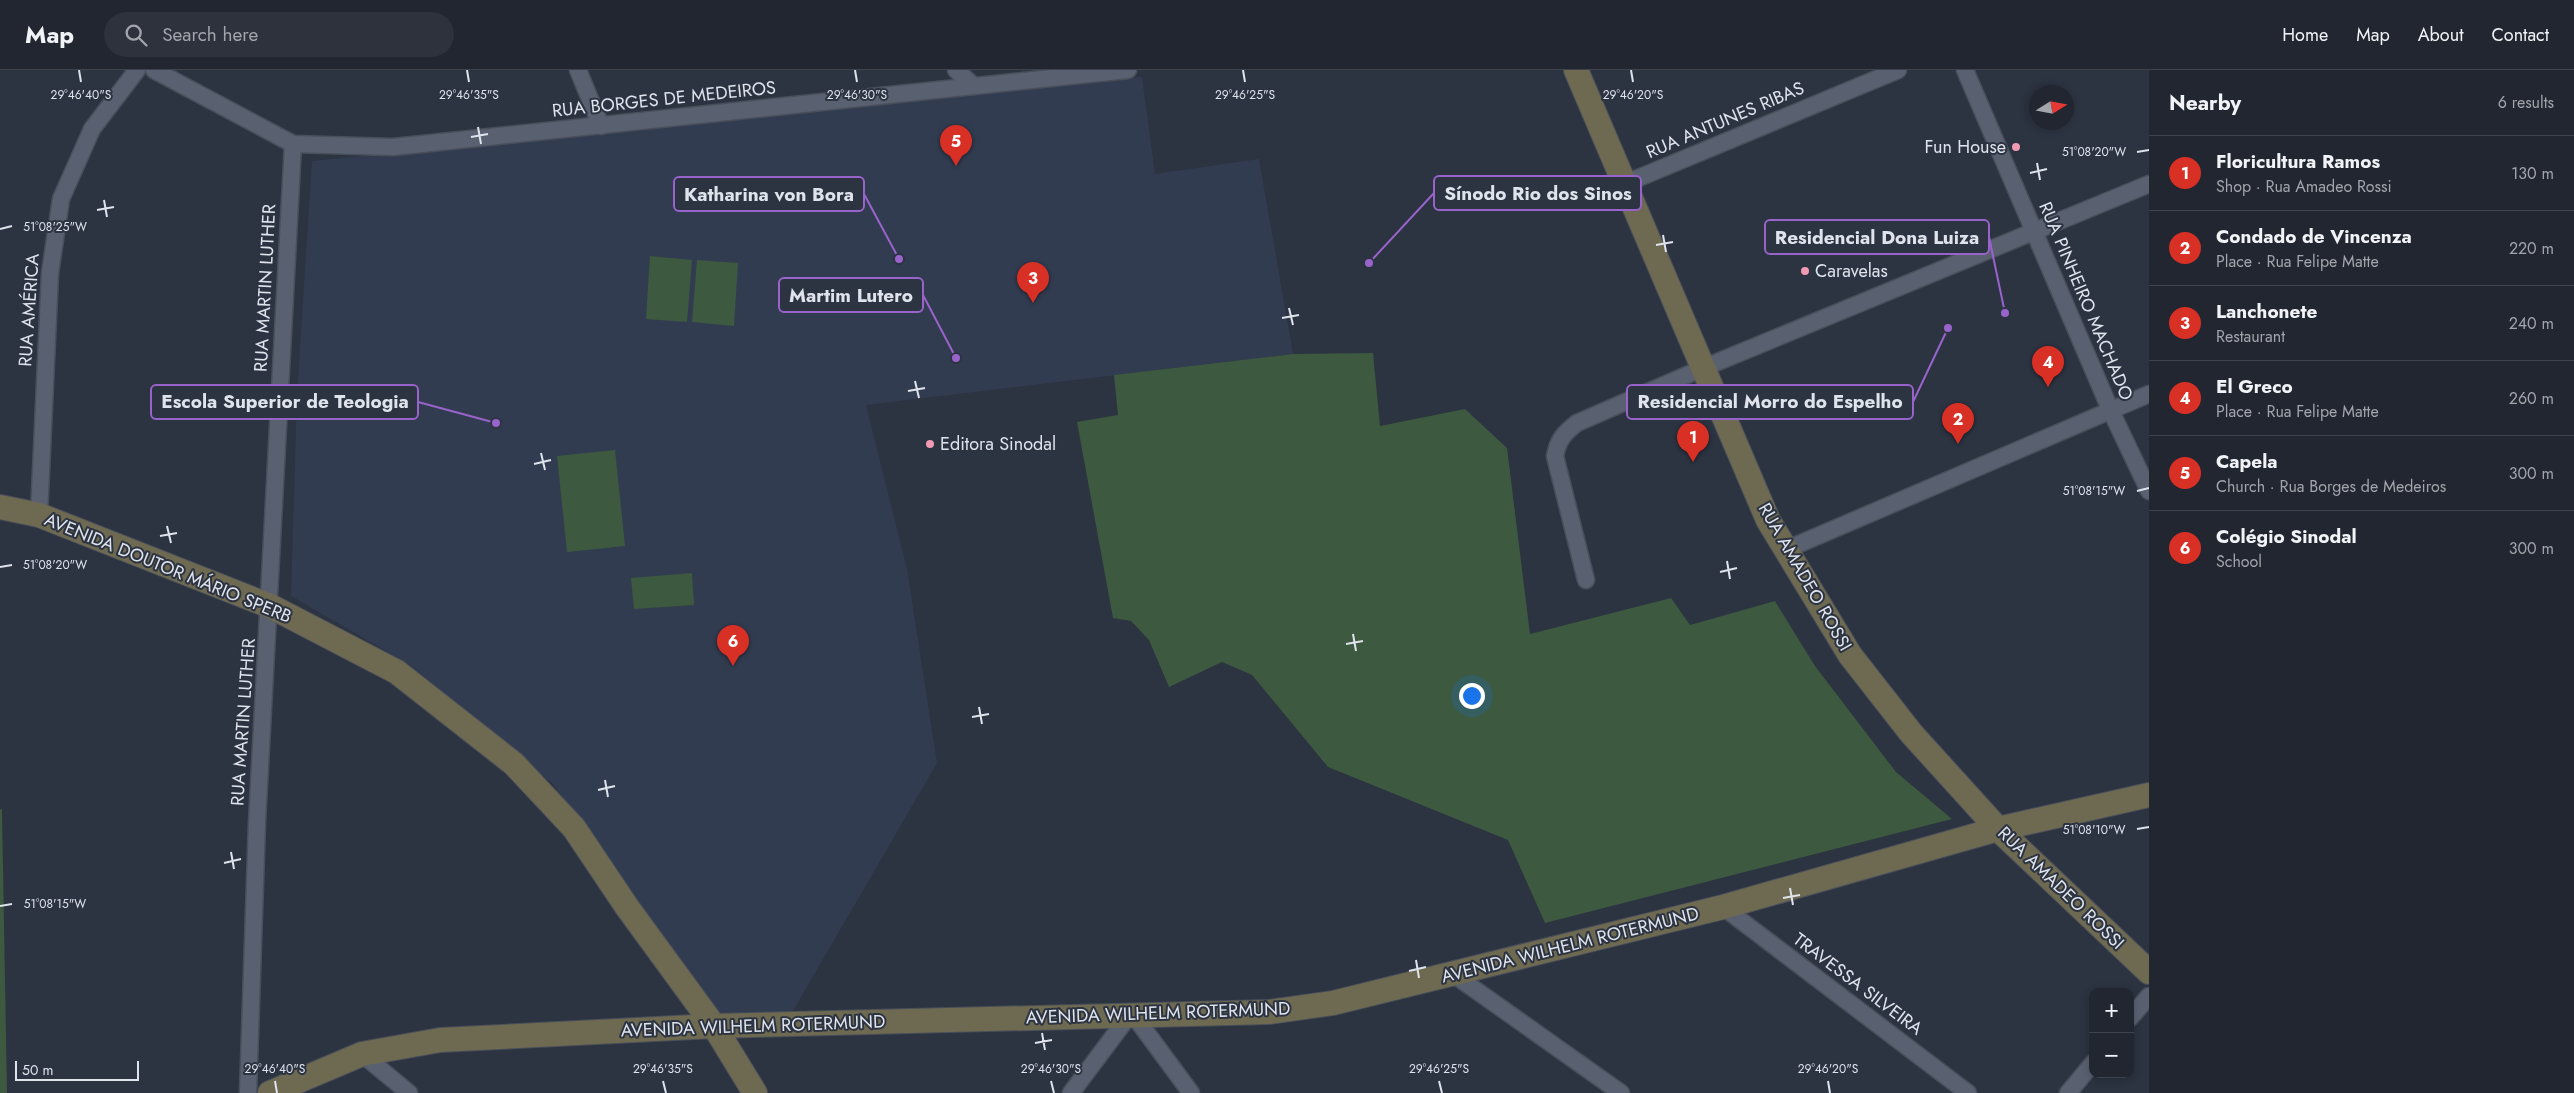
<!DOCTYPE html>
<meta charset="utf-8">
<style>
:root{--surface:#212631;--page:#2d323d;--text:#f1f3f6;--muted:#a2a5ab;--line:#3e434d;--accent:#d93025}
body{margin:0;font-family:Jost,sans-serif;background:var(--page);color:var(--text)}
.controls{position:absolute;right:15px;bottom:15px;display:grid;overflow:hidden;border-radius:10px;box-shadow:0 2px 8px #0003}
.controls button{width:45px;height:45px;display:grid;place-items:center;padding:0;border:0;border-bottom:1px solid var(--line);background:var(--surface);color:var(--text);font:25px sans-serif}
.compass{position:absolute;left:2029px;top:15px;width:45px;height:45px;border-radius:50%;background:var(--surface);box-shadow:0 2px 8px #0003;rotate:79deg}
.scale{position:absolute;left:15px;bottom:12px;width:124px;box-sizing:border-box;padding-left:5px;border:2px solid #dee3ec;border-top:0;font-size:14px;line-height:18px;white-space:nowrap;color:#dee3ec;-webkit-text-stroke:4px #2c3341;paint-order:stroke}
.you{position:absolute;left:1471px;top:625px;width:18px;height:18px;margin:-12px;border:4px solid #fff;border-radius:50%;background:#1a73e8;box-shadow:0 0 0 8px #1a73e833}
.badge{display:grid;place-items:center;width:32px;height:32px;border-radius:50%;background:var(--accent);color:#fff;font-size:16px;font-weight:700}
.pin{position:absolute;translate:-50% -41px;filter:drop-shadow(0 1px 2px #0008)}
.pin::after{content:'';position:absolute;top:26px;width:18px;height:15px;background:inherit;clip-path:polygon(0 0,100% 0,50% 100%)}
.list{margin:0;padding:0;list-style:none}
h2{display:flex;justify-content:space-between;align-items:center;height:65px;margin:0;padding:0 20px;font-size:21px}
h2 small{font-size:16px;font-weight:400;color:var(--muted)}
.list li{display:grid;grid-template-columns:32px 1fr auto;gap:15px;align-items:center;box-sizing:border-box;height:75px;padding:0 20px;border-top:1px solid var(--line)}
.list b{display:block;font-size:19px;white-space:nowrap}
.list p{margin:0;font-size:16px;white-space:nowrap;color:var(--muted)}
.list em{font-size:16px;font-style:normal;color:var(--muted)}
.icon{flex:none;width:28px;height:28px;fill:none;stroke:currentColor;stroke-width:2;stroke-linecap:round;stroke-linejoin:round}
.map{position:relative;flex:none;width:2149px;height:1023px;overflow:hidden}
header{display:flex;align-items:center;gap:30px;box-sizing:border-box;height:70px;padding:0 25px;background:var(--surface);border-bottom:1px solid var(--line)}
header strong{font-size:24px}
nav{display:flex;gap:28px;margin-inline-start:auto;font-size:18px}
.search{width:350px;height:45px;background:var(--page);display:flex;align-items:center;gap:12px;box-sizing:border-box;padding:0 18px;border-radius:28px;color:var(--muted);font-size:19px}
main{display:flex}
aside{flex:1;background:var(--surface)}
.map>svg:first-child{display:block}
.built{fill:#323c50}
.green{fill:#3d5940}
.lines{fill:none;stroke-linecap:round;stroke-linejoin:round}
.street-casing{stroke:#494f5a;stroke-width:19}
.secondary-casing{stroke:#494f5a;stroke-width:26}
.street{stroke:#596171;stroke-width:16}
.secondary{stroke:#6e6951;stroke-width:24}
.ticks{fill:none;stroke:#dee3ec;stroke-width:2}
.poi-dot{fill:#f19ab3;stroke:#2c3341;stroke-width:2}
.labels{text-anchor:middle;stroke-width:4;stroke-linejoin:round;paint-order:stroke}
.street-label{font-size:18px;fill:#dee3ec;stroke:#2c3341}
.poi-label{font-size:18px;fill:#dee3ec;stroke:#2c3341;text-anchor:start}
.ticks-label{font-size:12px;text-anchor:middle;fill:#dee3ec;stroke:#2c3341;stroke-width:4;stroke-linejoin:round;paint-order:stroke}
.leader{fill:none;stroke:#9963cc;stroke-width:2}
.callout-dot{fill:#9963cc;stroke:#2c3341;stroke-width:2}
.callout{fill:#2c3341;stroke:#9963cc;stroke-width:2}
.callout-label{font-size:19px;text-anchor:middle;font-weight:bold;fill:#dee3ec}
</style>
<header>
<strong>Map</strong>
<div class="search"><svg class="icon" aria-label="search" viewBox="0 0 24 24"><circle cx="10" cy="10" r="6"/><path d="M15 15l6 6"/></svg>Search here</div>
<nav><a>Home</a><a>Map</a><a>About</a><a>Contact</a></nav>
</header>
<main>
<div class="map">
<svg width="2149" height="1023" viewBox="0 0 2149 1023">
<rect width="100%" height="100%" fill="#2c3341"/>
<!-- built -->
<path class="built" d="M1142,7L1155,104L1259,89L1293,284L866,335L907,499L937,693L786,953H715L554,715L412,596L291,526L297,325L312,91Z"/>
<!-- green -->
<g class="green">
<path d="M650,186L692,190L687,252L646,249Z"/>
<path d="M697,190L738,193L734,256L692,252Z"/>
<path d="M1373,283L1380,356L1465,339L1507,378L1530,564L1671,528L1690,555L1775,531L1815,596L1896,702L1952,749L1545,853L1508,770L1328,697L1252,605L1222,592L1169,617L1149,570L1131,551L1113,548L1077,352L1118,345L1114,305L1293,284Z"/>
<path d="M615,380L625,476L567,482L557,386Z"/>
<path d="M692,503L694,535L634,539L631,508Z"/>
<path d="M0,739L2,740L7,1023H0Z"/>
</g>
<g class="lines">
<defs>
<g id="street">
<path d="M154,0L293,74L393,77L1128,0"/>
<path d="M578,0L601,56"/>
<path d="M956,0L974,16"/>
<path d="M1965,0L2110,339L2149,421"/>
<path d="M1624,114L1898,0"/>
<path d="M39,445L50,203L61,129L92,59L137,0"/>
<path d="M1785,480L2149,324"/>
<path d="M1586,510L1555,386C1558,370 1564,363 1577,353L1703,298L2149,114"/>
<path d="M1723,837L1968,1023"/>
<path d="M1453,904L1621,1023"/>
<path d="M1135,947L1191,1023"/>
<path d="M2130,948L2149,926"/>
<path d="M362,984L409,1023"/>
<path d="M248,1023L257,752L293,74"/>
<path d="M1071,1023L1128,947"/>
<path d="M2068,1023L2093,993"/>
</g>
<g id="secondary">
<path d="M1576,0L1768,450L1850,585L1911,663L1998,759L2149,902"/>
<path d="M0,437L39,445L270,536L397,602L514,694L574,758L627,837L714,956L755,1023"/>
<path d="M270,1023L362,984L440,970L714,956L1269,942L1333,933L1723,837L1998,759L2149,725"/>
</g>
</defs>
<!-- street casing -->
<use href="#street" class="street-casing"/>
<!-- secondary casing -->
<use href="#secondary" class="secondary-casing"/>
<!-- street -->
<use href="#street" class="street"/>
<!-- secondary -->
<use href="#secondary" class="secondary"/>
</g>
<!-- ticks -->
<path class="ticks" d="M79,0L81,12M467,0L469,12M855,0L857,12M1243,0L1245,12M1631,0L1633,12M478,57L481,74M471,67L488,64M2137,82L2149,80M2037,93L2040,110M2030,103L2047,99M104,130L107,147M97,140L114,137M0,159L12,156M1663,165L1666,182M1656,175L1673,172M1289,238L1293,255M1282,248L1299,245M915,311L919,328M908,321L925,318M541,383L545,400M534,394L551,390M2137,421L2149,418M167,456L171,473M160,466L177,463M1727,491L1730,509M0,497L12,495M1720,502L1737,498M1353,564L1356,581M1346,574L1363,571M979,637L982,654M972,647L989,644M605,710L608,727M598,720L615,716M2137,759L2149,757M231,782L234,799M224,793L241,789M1790,818L1793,835M1783,828L1800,825M0,836L12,834M1416,890L1419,908M1409,901L1426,897M1042,963L1045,980M1035,973L1052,970M275,1011L277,1023M663,1011L666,1023M1051,1011L1054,1023M1439,1011L1442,1023M1828,1011L1830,1023"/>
<!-- markers -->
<g class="poi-dot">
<circle cx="2016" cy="77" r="5"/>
<circle cx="1805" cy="201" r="5"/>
<circle cx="930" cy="374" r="5"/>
</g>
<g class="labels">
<!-- street labels -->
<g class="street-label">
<text transform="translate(664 29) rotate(-6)" y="6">RUA BORGES DE MEDEIROS</text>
<text transform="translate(1725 50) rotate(-23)" y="6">RUA ANTUNES RIBAS</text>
<text transform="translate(265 218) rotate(-87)" y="6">RUA MARTIN LUTHER</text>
<text transform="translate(2086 231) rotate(67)" y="6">RUA PINHEIRO MACHADO</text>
<text transform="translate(29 240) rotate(-86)" y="6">RUA AMÉRICA</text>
<text transform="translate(168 498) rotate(22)" y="6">AVENIDA DOUTOR MÁRIO SPERB</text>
<text transform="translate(1805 507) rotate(60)" y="6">RUA AMADEO ROSSI</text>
<text transform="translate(243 652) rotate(-86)" y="6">RUA MARTIN LUTHER</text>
<text transform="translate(2061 818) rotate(44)" y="6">RUA AMADEO ROSSI</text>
<text transform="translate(1570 875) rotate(-14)" y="6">AVENIDA WILHELM ROTERMUND</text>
<text transform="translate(1858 914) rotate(37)" y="6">TRAVESSA SILVEIRA</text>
<text transform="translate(1158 943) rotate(-2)" y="6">AVENIDA WILHELM ROTERMUND</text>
<text transform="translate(753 956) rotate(-2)" y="6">AVENIDA WILHELM ROTERMUND</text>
</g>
<!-- poi labels -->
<g class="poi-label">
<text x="2006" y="83" text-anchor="end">Fun House</text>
<text x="1815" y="207">Caravelas</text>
<text x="940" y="380">Editora Sinodal</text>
</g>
</g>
<g class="ticks-label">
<text x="81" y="29">29°46'40"S</text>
<text x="469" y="29">29°46'35"S</text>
<text x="857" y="29">29°46'30"S</text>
<text x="1245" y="29">29°46'25"S</text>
<text x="1633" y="29">29°46'20"S</text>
<text x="2094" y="86">51°08'20"W</text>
<text x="55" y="161">51°08'25"W</text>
<text x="2094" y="425">51°08'15"W</text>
<text x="55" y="499">51°08'20"W</text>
<text x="2094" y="764">51°08'10"W</text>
<text x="55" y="838">51°08'15"W</text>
<text x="275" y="1003">29°46'40"S</text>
<text x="663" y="1003">29°46'35"S</text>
<text x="1051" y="1003">29°46'30"S</text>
<text x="1439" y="1003">29°46'25"S</text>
<text x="1828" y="1003">29°46'20"S</text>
</g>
<!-- callouts -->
<path class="leader" d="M1369 193L1434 123M899 189L864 124M2005 243L1989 167M956 288L923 225M1948 258L1913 332M496 353L418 332"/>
<g class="callout-dot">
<circle cx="1369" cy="193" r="5"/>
<circle cx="899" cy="189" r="5"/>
<circle cx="2005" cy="243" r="5"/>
<circle cx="956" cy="288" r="5"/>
<circle cx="1948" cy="258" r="5"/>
<circle cx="496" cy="353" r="5"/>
</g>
<g class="callout">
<rect x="1434" y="106" width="207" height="34" rx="5"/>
<rect x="674" y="107" width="190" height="34" rx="5"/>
<rect x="1765" y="150" width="224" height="34" rx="5"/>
<rect x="779" y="208" width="144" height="34" rx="5"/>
<rect x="1627" y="315" width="286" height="34" rx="5"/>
<rect x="151" y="315" width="267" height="34" rx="5"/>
</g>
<g class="callout-label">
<text x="1538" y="130">Sínodo Rio dos Sinos</text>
<text x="769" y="131">Katharina von Bora</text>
<text x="1877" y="174">Residencial Dona Luiza</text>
<text x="851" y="232">Martim Lutero</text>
<text x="1770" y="338">Residencial Morro do Espelho</text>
<text x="285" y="338">Escola Superior de Teologia</text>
</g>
</svg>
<div class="controls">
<button>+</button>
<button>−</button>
</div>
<svg class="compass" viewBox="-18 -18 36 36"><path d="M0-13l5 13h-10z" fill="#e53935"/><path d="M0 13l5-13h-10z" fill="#a2a5ab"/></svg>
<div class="scale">50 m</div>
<div class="you"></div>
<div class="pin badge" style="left:1693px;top:392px">1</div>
<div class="pin badge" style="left:1958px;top:374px">2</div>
<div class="pin badge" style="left:1033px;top:233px">3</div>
<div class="pin badge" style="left:2048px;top:317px">4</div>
<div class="pin badge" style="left:956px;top:96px">5</div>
<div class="pin badge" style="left:733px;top:596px">6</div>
</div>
<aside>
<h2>Nearby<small>6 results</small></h2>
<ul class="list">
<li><span class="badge">1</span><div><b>Floricultura Ramos</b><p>Shop · Rua Amadeo Rossi</p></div><em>130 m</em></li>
<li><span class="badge">2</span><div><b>Condado de Vincenza</b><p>Place · Rua Felipe Matte</p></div><em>220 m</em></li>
<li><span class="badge">3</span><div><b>Lanchonete</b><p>Restaurant</p></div><em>240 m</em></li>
<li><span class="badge">4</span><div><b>El Greco</b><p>Place · Rua Felipe Matte</p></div><em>260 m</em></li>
<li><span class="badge">5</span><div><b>Capela</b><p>Church · Rua Borges de Medeiros</p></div><em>300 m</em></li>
<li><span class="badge">6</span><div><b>Colégio Sinodal</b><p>School</p></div><em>300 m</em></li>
</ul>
</aside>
</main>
